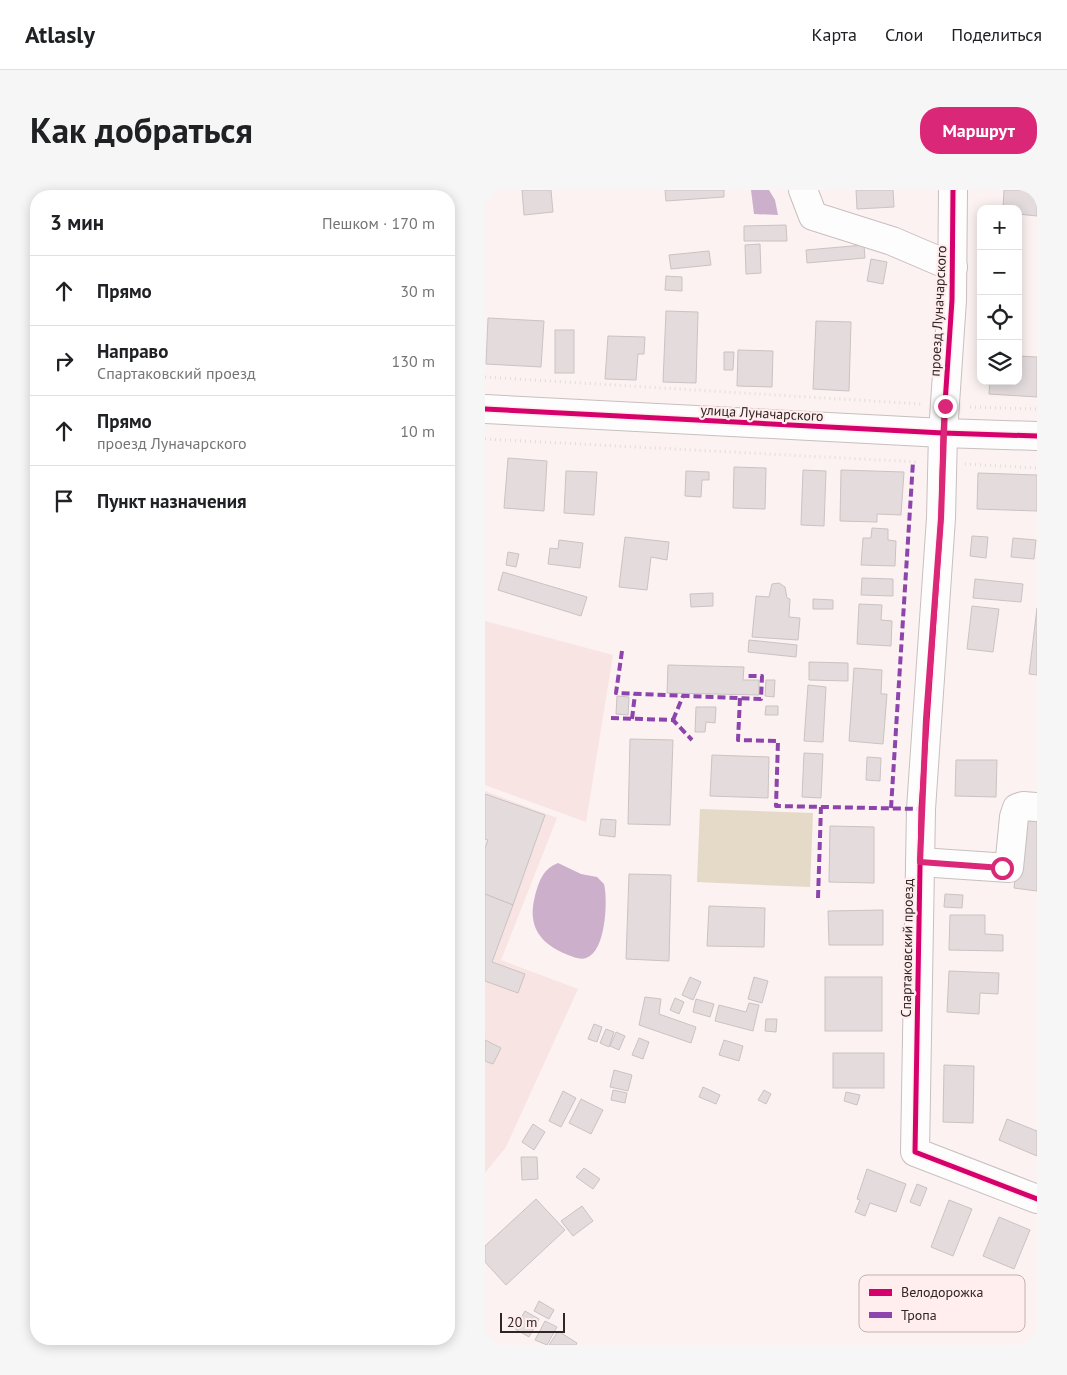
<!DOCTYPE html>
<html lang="ru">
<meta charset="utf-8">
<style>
:root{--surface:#fff;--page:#f6f6f6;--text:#202124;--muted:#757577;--line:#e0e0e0;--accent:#db2777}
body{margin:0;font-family:"PT Sans",sans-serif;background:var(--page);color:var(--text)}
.controls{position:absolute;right:15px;top:15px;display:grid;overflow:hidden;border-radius:10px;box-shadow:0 2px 12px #0003}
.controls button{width:45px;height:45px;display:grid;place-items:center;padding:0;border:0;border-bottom:1px solid var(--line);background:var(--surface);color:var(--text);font:25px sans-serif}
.scale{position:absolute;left:15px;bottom:12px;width:65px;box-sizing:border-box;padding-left:5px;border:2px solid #302625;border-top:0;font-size:14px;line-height:18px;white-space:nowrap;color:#302625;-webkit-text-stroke:4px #ffeeed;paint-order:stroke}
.stop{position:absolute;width:15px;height:15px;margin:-11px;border:4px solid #db2777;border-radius:50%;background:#fff}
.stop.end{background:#db2777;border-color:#fff;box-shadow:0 1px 5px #0008}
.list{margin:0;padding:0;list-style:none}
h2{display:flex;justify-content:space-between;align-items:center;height:65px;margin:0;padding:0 20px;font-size:21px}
h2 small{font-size:16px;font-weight:400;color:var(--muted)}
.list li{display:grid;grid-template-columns:32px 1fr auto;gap:15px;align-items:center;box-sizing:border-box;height:70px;padding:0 20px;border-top:1px solid var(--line)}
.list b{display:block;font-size:19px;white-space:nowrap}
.list p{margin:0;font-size:16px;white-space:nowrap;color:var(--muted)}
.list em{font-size:16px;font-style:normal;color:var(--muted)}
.icon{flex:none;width:28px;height:28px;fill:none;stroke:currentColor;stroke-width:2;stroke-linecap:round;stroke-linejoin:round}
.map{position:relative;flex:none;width:552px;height:1155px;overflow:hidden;border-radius:20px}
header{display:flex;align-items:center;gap:30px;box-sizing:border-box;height:70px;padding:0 25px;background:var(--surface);border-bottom:1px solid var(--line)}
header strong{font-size:24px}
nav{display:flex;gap:28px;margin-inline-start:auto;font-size:18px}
.intro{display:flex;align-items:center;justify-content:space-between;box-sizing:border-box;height:120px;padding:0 30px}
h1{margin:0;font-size:35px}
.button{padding:12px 22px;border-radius:20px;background:var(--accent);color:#fff;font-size:18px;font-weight:700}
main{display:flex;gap:30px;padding:0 30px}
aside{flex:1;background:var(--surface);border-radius:20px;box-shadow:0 2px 12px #0003}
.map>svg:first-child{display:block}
.built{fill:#f8e4e2}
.green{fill:#e5d9c8}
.water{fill:#cbafcb}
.building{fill:#e4dbdc;stroke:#cbc2c3}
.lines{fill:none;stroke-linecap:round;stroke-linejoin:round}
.minor-casing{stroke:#c8bfbe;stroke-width:30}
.path{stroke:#e0dddd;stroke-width:3;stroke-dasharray:1 4;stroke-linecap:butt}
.minor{stroke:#fefdfd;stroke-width:28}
.quiet{stroke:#8e44ad;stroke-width:4;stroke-dasharray:8 4;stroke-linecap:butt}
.cycleway-casing{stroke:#ffeeed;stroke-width:8}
.cycleway{stroke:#d6006c;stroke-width:5}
.route{stroke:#db2777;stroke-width:6}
.labels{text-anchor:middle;stroke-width:4.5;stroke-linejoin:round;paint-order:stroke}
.street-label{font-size:14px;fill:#302625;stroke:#ffeeed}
.key{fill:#ffeeed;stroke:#c1b2b1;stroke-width:1}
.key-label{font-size:14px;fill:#302625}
</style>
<header>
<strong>Atlasly</strong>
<nav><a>Карта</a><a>Слои</a><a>Поделиться</a></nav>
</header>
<div class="intro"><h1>Как добраться</h1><a class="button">Маршрут</a></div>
<main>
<aside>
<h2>3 мин<small>Пешком · 170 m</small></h2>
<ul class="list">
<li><svg class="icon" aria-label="ahead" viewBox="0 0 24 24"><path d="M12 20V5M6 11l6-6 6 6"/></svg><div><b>Прямо</b></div><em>30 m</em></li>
<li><svg class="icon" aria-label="right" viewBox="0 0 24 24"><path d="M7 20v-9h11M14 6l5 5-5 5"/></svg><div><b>Направо</b><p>Спартаковский проезд</p></div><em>130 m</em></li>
<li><svg class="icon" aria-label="ahead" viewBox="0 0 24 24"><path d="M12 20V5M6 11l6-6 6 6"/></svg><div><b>Прямо</b><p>проезд Луначарского</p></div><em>10 m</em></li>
<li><svg class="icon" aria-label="arrive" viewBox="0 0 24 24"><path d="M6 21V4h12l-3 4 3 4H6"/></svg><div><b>Пункт назначения</b></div></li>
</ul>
</aside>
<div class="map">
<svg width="552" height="1155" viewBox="0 0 552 1155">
<rect width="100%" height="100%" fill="#fbf2f1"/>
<!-- built -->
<g class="built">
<path d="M0,431L128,465L101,632L0,595Z"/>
<path d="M0,601L72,628L16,770L93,799L21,957L0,983Z"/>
</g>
<!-- green -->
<path class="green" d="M215,619L328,623L325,697L212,692Z"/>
<!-- water -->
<g class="water">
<path d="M266,0H284L290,10L293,25L269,24Z"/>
<path d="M73,673L96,684L112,687L119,694C123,710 121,762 101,768C95,770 89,767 83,765C55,754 42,736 50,706C54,691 58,679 73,673Z"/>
</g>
<!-- building -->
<g class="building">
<path d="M37,0H66L68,22L39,25Z"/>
<path d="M180,0H239V7L181,11Z"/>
<path d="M371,0H408L409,17L372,19Z"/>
<path d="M519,0H552V26L533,24V19H518Z"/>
<path d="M301,35L302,51H259V36Z"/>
<path d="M275,54L276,83L261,84L260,55Z"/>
<path d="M379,55L380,68L322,73L321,60Z"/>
<path d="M224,61L226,75L186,79L184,65Z"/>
<path d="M386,69L402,72L398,94L382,91Z"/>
<path d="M181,86L197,87V101L180,100Z"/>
<path d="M181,121L213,122L211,193L178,192Z"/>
<path d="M3,128L59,131L56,177L1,174Z"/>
<path d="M331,131L366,132L364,201L328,199Z"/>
<rect x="70" y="140" width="19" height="43"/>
<path d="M123,146L160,147L159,164H153L151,190L120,189Z"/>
<path d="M253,160L288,161L287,197L252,196Z"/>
<path d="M239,162H249L248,180H239Z"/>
<path d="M533,166L552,167V207L504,204L505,191H533Z"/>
<path d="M23,268L62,271L59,321L19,318Z"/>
<path d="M249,277L281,278L280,319L248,318Z"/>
<path d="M318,280L341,281L339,336L316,335Z"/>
<path d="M356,280L419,282L416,325L392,324V332L355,331Z"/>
<path d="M81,281L112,282L109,325L79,323Z"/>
<path d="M201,281L224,282V290H217L216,307L200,306Z"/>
<path d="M493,283L552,285V321L492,319Z"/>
<path d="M387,338L403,339V350L411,351L410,376L376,375L378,348H386Z"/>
<path d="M487,346L503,347L501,368L485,366Z"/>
<path d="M140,347L184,352L182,370L166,367L162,400L134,397Z"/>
<path d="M528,348L551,350L549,369L526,367Z"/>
<path d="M74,350L98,353L95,378L63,374L65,358L73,359Z"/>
<path d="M23,362L34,364L31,377L21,375Z"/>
<path d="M18,382L102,407L96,426L13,400Z"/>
<path d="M377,388L408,389V406L376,405Z"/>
<path d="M490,389L538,394L536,412L488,408Z"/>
<path d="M294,393L300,397L302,408L305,409L304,427L315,428L313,450L267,447L271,406L284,407L287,394Z"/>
<path d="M228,403V416L206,417L205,404Z"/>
<path d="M328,409L348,410V419H328Z"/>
<path d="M374,414L397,415L396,430L407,431L406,456L372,454Z"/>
<path d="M487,416L514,419L508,462L482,459Z"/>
<path d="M552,418V485L544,484Z"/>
<path d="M264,450L312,455L311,467L263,462Z"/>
<path d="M324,472L363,473V491L324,490Z"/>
<path d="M183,475L259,477L258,490H274V505L182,503Z"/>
<path d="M369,478L397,480L396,504H402L398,554L364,551Z"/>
<path d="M281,490H290L289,507L280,506Z"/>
<path d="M323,495L341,497L338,552L319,551Z"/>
<path d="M132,506L144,507L143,525L131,524Z"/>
<path d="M281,516H293V525H280Z"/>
<path d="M211,517H231L230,533L221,532L220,542H210Z"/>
<path d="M145,549L188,550L185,635L143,634Z"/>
<path d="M319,563L338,564L336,608L317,607Z"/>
<path d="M227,565L284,567L283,608L225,606Z"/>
<path d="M382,567L396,568L395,591L381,590Z"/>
<path d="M471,570H512L511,607L470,606Z"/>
<path d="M0,604L60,625L28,715L0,704V658L3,650L0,649Z"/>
<path d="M537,626L552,628V701L529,698Z"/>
<path d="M116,629L131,630L130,647L114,645Z"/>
<path d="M345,636L389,637V693L344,692Z"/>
<path d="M144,684L186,685L184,771L141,769Z"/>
<path d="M0,704L28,715L7,772L40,784L33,803L0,791Z"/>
<path d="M460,704L478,705L477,718L459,717Z"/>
<path d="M224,716L280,718L279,757L222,756Z"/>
<path d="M398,720V755H344L343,721Z"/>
<path d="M465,725H500V744L518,745V761L464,760Z"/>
<path d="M464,781L514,783L513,804L495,803L494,824L462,822Z"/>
<path d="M205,787L216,792L208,810L197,805Z"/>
<path d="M269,787L283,791L277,813L263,809Z"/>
<rect x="340" y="787" width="57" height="54"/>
<path d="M160,807L176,809L174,824L211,837L206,853L154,835Z"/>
<path d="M190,808L199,812L194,824L185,820Z"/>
<path d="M211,809L229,814L225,827L208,822Z"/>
<path d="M264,813L274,815L268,841L230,831L234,815L261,822Z"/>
<path d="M281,829H292L291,842L280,841Z"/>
<path d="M109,834L117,837L112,852L103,849Z"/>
<path d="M121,839L129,842L124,857L115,853Z"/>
<path d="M131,842L140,846L134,860L125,856Z"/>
<path d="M154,848L164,852L158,869L147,865Z"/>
<path d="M0,850L16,858L8,874L0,871Z"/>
<path d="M239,850L258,856L254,871L234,865Z"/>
<rect x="348" y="863" width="51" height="35"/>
<path d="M459,875L489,876L488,933L458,932Z"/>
<path d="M129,880L147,885L143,901L125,897Z"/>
<path d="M218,897L235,905L231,914L214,907Z"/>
<path d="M128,900L142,903L140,913L126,910Z"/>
<path d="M279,900L286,904L281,914L273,910Z"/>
<path d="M78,901L91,908L76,937L64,931Z"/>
<path d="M361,902L375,905L372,915L359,911Z"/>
<path d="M96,909L118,920L106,944L84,933Z"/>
<path d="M522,929L552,941V966L514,950Z"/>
<path d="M48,934L60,942L49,960L37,952Z"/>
<path d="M36,967H52L53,989L37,990Z"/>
<path d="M99,978L115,989L108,999L91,987Z"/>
<path d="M382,979L421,994L411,1022L385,1013L380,1026L370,1022L375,1010L372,1009Z"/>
<path d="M432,994L442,998L435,1016L425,1012Z"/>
<path d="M51,1009L80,1040L21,1095L0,1072V1056Z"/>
<path d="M464,1010L487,1019L468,1066L446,1057Z"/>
<path d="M97,1016L108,1031L88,1046L76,1031Z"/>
<path d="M514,1027L545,1040L529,1079L498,1066Z"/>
<path d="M54,1111L69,1120L64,1129L49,1121Z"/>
<path d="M40,1121L54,1129L44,1147L30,1139Z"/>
<path d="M60,1131L72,1137L62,1155L50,1150Z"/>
<path d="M73,1141L92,1153L91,1155H64Z"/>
</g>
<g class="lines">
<defs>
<g id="minor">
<path d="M318,0L328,26L407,51L468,77"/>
<path d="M468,0L467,110L458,243L456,328L436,619L430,962L552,1009"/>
<path d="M0,219L458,243L552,246"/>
<path d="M435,672L524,678L529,627L532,618L538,616L552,617"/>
</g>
</defs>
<!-- minor casing -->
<use href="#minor" class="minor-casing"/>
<!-- path -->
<g class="path">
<path d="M0,187L436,214"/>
<path d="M485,217L552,219"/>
<path d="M0,249L434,272"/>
<path d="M480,274L552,278"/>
</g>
<!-- minor -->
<use href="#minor" class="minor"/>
<!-- quiet -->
<g class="quiet">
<path d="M137,461L131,503L276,509L277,486H263"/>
<path d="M255,508L253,550L293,551L291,616L436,619"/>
<path d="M126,528L188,530L207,550"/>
<path d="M147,529L150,504"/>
<path d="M188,530L198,506"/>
<path d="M406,618L428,272"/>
<path d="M333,708L336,617"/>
</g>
<defs>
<g id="cycleway">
<path d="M468,0L467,110L458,243L456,328L436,619L430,962L552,1009"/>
<path d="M0,219L458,243L552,246"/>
</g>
</defs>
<!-- cycleway casing -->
<use href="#cycleway" class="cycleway-casing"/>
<!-- cycleway -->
<use href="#cycleway" class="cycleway"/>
</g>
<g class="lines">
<!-- route -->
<path class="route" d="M460,216L456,328L441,529L435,672L517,678"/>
</g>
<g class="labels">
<!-- street labels -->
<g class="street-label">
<text transform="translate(453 121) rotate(-87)" y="5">проезд Луначарского</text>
<text transform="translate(277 223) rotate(3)" y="5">улица Луначарского</text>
<text transform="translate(422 758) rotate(-89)" y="5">Спартаковский проезд</text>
</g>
</g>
<!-- legend -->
<rect x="374" y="1085" width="166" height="57" rx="8" class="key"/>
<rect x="384" y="1099" width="23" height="7" fill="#d6006c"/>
<rect x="384" y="1122" width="23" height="6" fill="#8e44ad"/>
<g class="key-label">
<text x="416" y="1107">Велодорожка</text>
<text x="416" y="1130">Тропа</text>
</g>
</svg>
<div class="controls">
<button>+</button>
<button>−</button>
<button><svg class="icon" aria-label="locate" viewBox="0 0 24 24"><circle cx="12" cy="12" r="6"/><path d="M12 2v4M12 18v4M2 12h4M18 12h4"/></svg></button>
<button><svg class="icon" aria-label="layers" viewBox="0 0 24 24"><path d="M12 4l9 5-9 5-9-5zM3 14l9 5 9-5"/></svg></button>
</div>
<div class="scale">20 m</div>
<div class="stop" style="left:517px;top:678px"></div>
<div class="stop end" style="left:460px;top:216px"></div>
</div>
</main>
